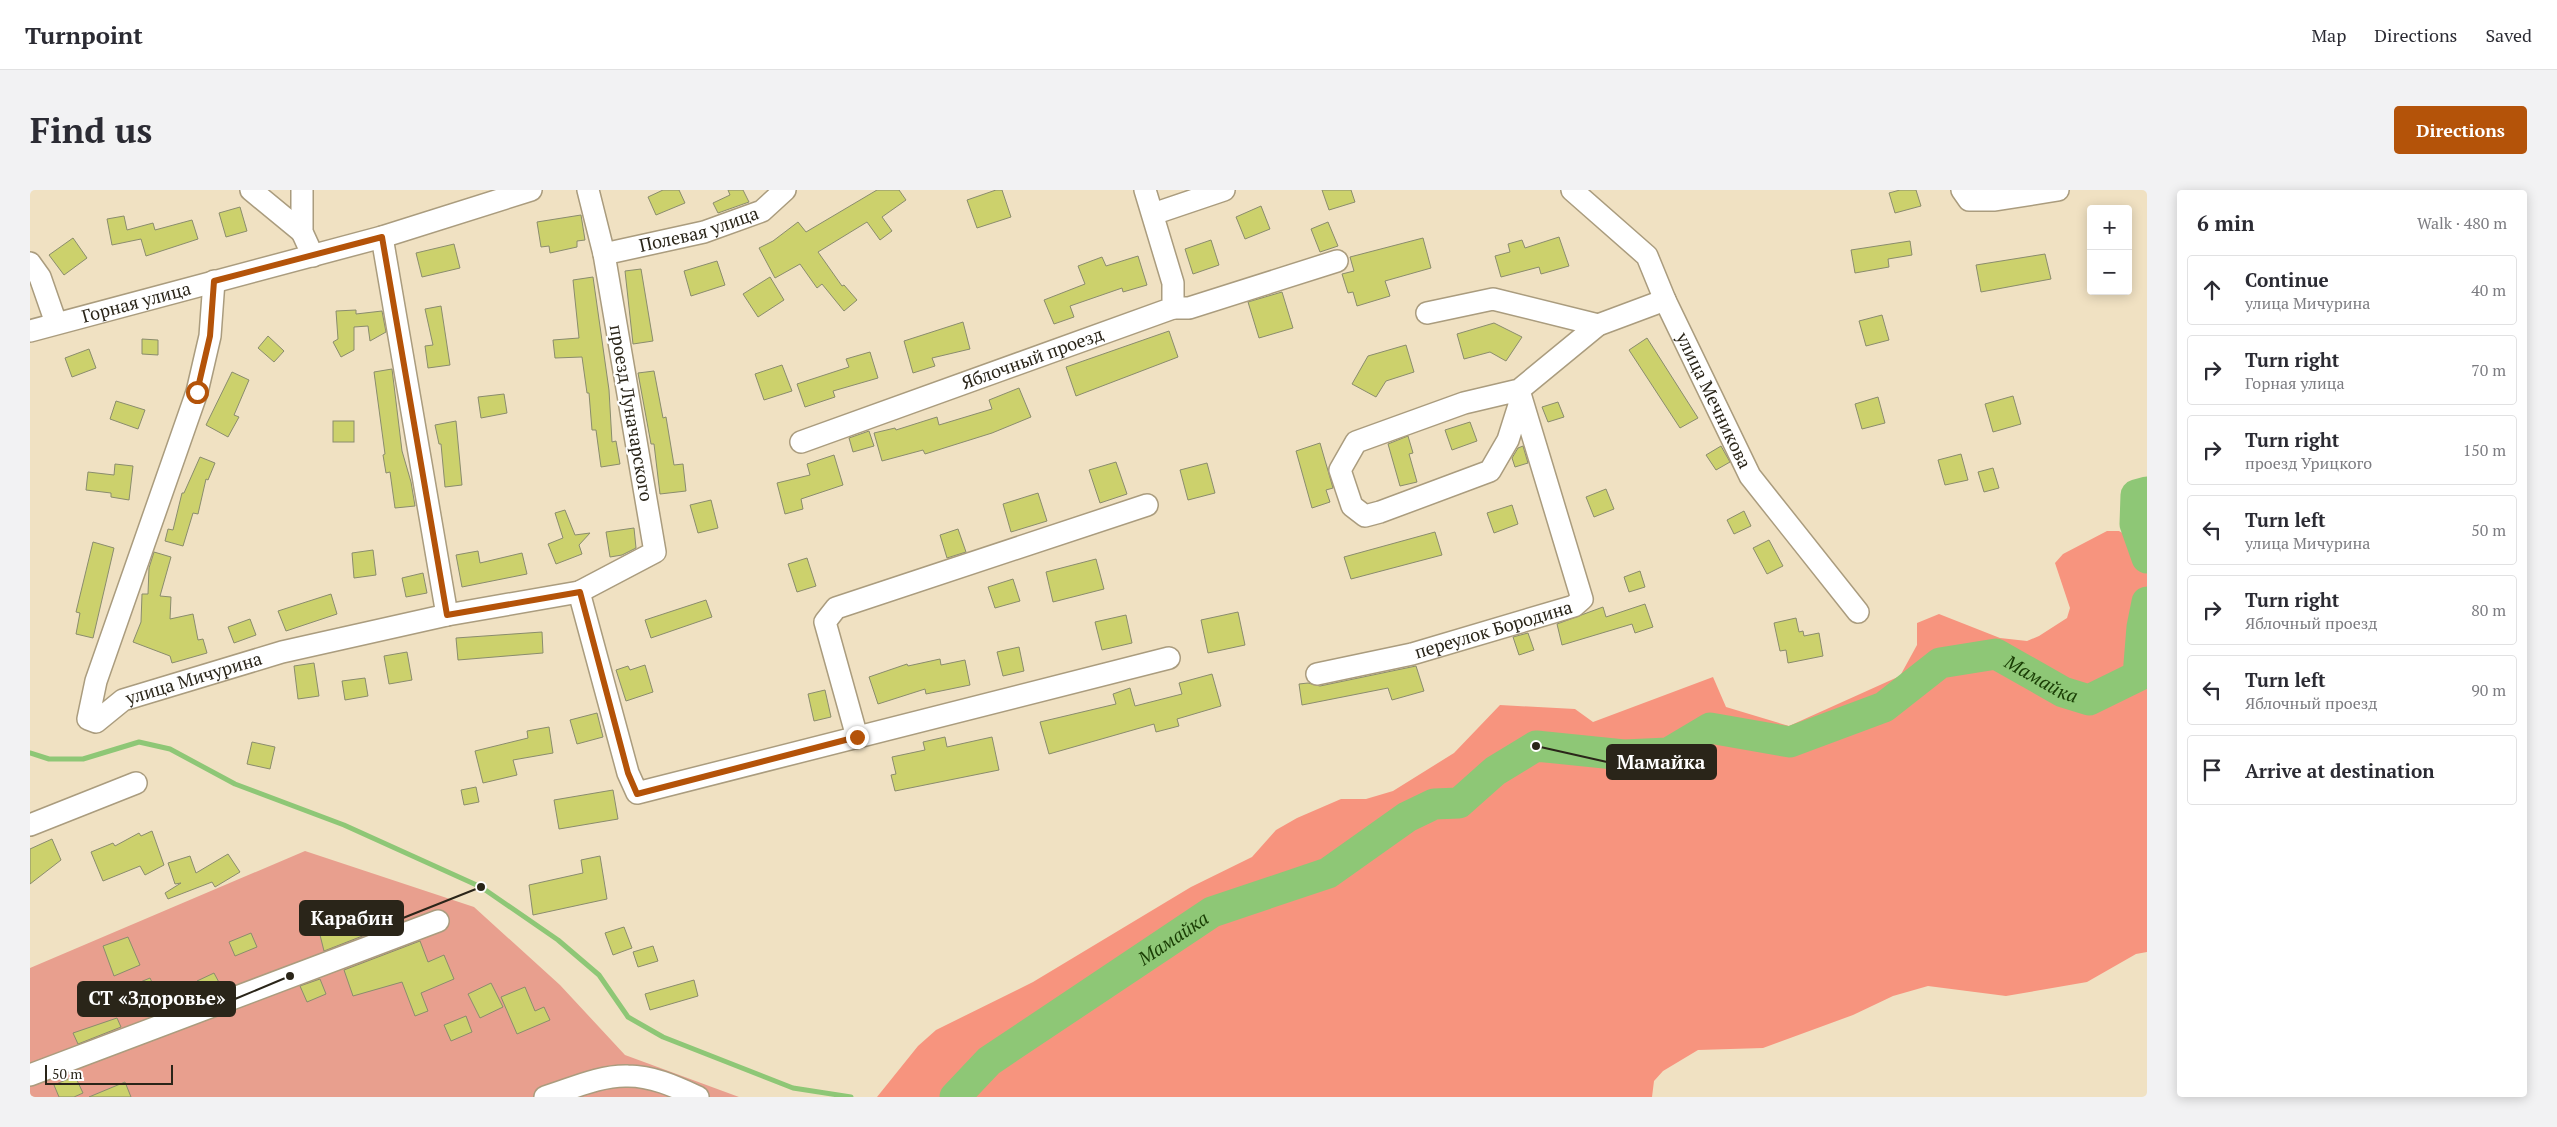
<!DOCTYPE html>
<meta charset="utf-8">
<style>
:root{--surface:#fff;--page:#f2f2f3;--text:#2b2b33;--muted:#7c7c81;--line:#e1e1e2;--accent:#b45309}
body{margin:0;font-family:"PT Serif",serif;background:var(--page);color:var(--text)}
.controls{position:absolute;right:15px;top:15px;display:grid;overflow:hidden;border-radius:5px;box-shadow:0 2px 12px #0003}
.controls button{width:45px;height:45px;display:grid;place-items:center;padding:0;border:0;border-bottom:1px solid var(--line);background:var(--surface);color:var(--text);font:25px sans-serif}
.scale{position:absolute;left:15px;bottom:12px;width:128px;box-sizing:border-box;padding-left:5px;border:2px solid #2a2519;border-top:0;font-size:14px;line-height:18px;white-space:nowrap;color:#2a2519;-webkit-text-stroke:4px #fff;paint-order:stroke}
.stop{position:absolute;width:15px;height:15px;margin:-11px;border:4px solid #b45309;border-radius:50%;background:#fff}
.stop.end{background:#b45309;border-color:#fff;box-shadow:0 1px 5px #0008}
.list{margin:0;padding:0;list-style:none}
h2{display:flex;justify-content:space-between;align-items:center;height:65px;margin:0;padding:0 20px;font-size:21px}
h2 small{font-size:16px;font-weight:400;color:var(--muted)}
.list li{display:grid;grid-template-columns:32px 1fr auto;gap:15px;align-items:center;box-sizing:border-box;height:70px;margin:0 10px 10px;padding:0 10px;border:1px solid var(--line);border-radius:5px}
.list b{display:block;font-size:19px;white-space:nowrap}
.list p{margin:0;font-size:16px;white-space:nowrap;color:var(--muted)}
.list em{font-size:16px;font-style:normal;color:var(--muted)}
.icon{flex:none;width:28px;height:28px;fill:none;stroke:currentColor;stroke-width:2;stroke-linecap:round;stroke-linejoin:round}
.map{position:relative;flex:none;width:2117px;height:907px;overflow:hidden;border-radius:5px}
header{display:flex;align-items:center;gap:30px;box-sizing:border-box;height:70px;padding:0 25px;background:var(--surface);border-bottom:1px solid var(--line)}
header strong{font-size:24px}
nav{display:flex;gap:28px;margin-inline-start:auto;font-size:18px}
.intro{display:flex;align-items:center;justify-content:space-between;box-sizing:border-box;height:120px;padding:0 30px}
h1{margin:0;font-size:35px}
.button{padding:12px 22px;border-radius:5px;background:var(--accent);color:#fff;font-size:18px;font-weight:700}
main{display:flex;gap:30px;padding:0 30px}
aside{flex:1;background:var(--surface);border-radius:5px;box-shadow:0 2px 12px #0003}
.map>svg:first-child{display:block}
.green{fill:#e89f8e}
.forest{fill:#f7947e}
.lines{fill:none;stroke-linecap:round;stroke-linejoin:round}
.stream{stroke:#8ec776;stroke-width:5}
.river{stroke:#8ec776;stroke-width:31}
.building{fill:#ccd16c;stroke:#8a8c6d}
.minor-casing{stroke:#aa9c7e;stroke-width:24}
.minor{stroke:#fff;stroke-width:21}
.route{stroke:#b45309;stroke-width:6}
.labels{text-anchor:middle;stroke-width:4.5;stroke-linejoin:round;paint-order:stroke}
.street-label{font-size:18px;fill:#2a2519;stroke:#fff}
.water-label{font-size:19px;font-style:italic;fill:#193d04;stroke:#fff}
.leader{fill:none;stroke:#2a2519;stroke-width:2}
.callout-dot{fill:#2a2519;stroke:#fff;stroke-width:2}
.callout{fill:#2a2519;stroke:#2a2519;stroke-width:2}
.callout-label{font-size:19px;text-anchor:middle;font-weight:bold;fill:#fff}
</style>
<header>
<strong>Turnpoint</strong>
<nav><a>Map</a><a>Directions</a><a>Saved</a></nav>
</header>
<div class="intro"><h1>Find us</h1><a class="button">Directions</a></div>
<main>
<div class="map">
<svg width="2117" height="907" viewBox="0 0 2117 907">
<rect width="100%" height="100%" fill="#f0e1c2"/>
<!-- green -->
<path class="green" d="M275,661L444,717L530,795L595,865L709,907H0V778Z"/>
<!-- forest -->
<path class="forest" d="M2077,341H2089L2117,357V762L2106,764L2057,792L1976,806L1898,796L1863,806L1823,825L1733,858L1668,860L1633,881L1624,891L1622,907H847L888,856L906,840L1003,792L1161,697L1222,667L1246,640L1267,628L1311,609H1336L1363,601L1424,563L1470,515L1545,519L1563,532L1683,487L1696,517L1759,536L1870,486L1887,455V433L1909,424L1970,448L1997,451L2009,446L2037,428L2040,418L2025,373L2033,364Z"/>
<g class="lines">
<!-- stream -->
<path class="stream" d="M0,563L19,569H53L109,552L140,559L205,594L314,635L451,697L528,750L569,785L598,827L633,847L763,898L821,907"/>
<!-- river -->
<g class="river">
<path d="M2117,302L2106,305L2105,334L2117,368"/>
<path id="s1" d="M925,907L959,871L1182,722L1298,683L1377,627L1404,614L1429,613L1465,581L1506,556L1594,565L1638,563L1680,538L1760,552L1854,517L1910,473L1966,464L2033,502L2059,510L2108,486L2112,437L2117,412"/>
</g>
</g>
<!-- building -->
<g class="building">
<path d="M633,0H649L655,13L626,25L618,7Z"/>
<path d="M698,0H713L719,12L688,23L683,13L700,5Z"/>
<path d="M847,0H869L876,10L852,27L862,41L850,50L837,32L788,62L812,96L814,95L827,110L814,121L792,94L787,98L770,74L745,88L729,58L743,51L768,32L776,42Z"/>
<path d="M966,0H972L981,27L947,38L937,10Z"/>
<path d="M1292,0H1321L1325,12L1299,20Z"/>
<path d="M1870,0H1886L1891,16L1865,23L1859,3Z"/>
<path d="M1231,16L1240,39L1215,49L1206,27Z"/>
<path d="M210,17L217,41L196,47L189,23Z"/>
<path d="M551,25L555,50L547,51V57L520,63L519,56L511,57L507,32Z"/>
<path d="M94,26L97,40L123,33L125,40L162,30L168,49L116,66L111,49L82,55L77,29Z"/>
<path d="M1298,32L1308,56L1290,62L1281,39Z"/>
<path d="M1529,47L1539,76L1511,84L1509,77L1471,87L1465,66L1480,62L1478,54L1492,50L1495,58Z"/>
<path d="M43,48L57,68L34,85L19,65Z"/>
<path d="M1393,48L1401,78L1355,91L1360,106L1327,116L1323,102L1318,103L1312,84L1324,81L1320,67Z"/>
<path d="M1181,50L1189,75L1163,84L1155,59Z"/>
<path d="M1880,51L1882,65L1858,69L1859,77L1825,83L1821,60Z"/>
<path d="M424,54L430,78L392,87L386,63Z"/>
<path d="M2015,64L2021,89L1951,102L1946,75Z"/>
<path d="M1108,66L1117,95L1093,102L1092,98L1040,116L1044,127L1024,134L1014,110L1055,94L1048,76L1072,67L1076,76Z"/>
<path d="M687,71L695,95L661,106L654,81Z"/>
<path d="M611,79L623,151L603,154L595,81Z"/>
<path d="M563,87L579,200L582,252L586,251L590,274L571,277L566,240H562L559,203H557L552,167L525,168L523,150L549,148L543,90Z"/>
<path d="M740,87L754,110L728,127L713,104Z"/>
<path d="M1252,102L1263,138L1229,148L1218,112Z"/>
<path d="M411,116L420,175L398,178L395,156L403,155L395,119Z"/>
<path d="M326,120V124L352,121L356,142L340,151L338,136L324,137V160L311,167L303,152L308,149L306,121Z"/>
<path d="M1852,125L1859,150L1836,156L1829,131Z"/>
<path d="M933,132L940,159L902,168L905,176L883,183L874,151Z"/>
<path d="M1464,133L1492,147L1476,171L1460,162L1434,169L1427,144Z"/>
<path d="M1139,141L1148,167L1046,206L1036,177Z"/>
<path d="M238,146L254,161L244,172L228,158Z"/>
<path d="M1617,148L1668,228L1650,238L1599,160Z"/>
<path d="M112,149L128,150V165L112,164Z"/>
<path d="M1376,155L1384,182L1356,191L1346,207L1322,194L1338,166Z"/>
<path d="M59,159L66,178L42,187L35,168Z"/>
<path d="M840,162L848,188L803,201L805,207L775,217L767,194L819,177L816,169Z"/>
<path d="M752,175L762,201L734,210L725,184Z"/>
<path d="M362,179L372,261L381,292L385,316L365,318L360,282L356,283L353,265L355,264L344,182Z"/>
<path d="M624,181L633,228L636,227L644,275L653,274L656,301L630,304L624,254H621L608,183Z"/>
<path d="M202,182L219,190L204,225L209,227L198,247L176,235Z"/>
<path d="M989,198L1001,227L962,243L895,264L893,260L852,271L844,243L865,238L866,240L907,227L909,235L962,219L959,210Z"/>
<path d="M474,204L477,223L451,228L448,207Z"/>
<path d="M1983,206L1991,234L1963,242L1955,214Z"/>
<path d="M1848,207L1855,233L1832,239L1825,214Z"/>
<path d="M86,211L115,220L108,239L80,229Z"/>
<path d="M1528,212L1534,227L1518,232L1512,217Z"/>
<rect x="303" y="231" width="21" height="21"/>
<path d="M426,231L432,295L415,297L411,254H409L405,235Z"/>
<path d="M1440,232L1447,251L1422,260L1415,240Z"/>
<path d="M839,241L844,256L823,262L819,248Z"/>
<path d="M1378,246L1383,263L1379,264L1387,292L1370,296L1358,254Z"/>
<path d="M1290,253L1303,298L1296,300L1300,312L1282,318L1266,261Z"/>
<path d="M1493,256L1498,273L1485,277L1482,268L1488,258Z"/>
<path d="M1691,256L1700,272L1686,280L1676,265Z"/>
<path d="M1931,264L1938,290L1915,295L1908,270Z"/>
<path d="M804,265L813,295L771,309L773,319L755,324L747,293L780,285L777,274Z"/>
<path d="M170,267L185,273L178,290L176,289L168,324L163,323L153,356L135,351L138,339L143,340L152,303H154Z"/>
<path d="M1086,272L1097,304L1070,313L1059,280Z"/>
<path d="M1177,273L1185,303L1158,310L1150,280Z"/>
<path d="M85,274L103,276L99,310L81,307V303L56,300L58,282L84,285Z"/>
<path d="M1963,278L1969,298L1954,302L1948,282Z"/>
<path d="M1576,299L1584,319L1564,327L1556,307Z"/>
<path d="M1008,303L1017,331L981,342L973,314Z"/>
<path d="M681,310L688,338L668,343L660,315Z"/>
<path d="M1482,315L1488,334L1464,343L1457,323Z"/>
<path d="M535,320L545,345L560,343L549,355L552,364L526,374L518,354L533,348L525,323Z"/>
<path d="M1714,321L1721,336L1704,344L1697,330Z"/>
<path d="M604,338L606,358L592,365L580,367L576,342Z"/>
<path d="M928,339L936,362L917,368L910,345Z"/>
<path d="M1405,342L1412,365L1321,389L1314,367Z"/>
<path d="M1739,350L1753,376L1737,384L1723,358Z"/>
<path d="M63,352L84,358L63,448L46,444L50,423L46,422Z"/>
<path d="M343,360L346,385L324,388L322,363Z"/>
<path d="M448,361L450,373L492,363L497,384L432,397L426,365Z"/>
<path d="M124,362L141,367L130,406L141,407L140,429L163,424L168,450L173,449L177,463L142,473L140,466L103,452L111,432L112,404H118L119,378Z"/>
<path d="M777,368L786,396L767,402L758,374Z"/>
<path d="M1066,369L1074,399L1023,412L1016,382Z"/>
<path d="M1610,381L1615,397L1599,402L1594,387Z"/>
<path d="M393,383L397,403L376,407L372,388Z"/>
<path d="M983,389L990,411L965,418L958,397Z"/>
<path d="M301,404L307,424L256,441L248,421Z"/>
<path d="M676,410L682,427L621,448L615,430Z"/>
<path d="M1615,414L1623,437L1605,443L1602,434L1532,455L1527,434L1573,417L1576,427Z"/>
<path d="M1208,422L1215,455L1178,463L1171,430Z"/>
<path d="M1096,425L1102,453L1072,460L1065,432Z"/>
<path d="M1766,428L1769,442L1773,441L1774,446L1789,443L1793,466L1758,473L1756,460L1750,461L1744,433Z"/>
<path d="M220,429L226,445L204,453L198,437Z"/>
<path d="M512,442L513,463L428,470L426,448Z"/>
<path d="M1498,443L1504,460L1489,465L1483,447Z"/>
<path d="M989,457L994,481L973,486L967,462Z"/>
<path d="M377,462L382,490L359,494L354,466Z"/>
<path d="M910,469L911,475L935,470L940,495L896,504L895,499L848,514L839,487L877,474L878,476Z"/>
<path d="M284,473L289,506L268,509L264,476Z"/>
<path d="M615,475L623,502L596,511L586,480L598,476L600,480Z"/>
<path d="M1386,476L1394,501L1362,510L1358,498L1272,515L1269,494L1278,493L1290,496Z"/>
<path d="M1182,484L1191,516L1147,529L1149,536L1126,542L1124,534L1019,564L1010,532L1086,514L1083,504L1100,498L1105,516L1152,504L1149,493Z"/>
<path d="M335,488L338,506L315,510L312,491Z"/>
<path d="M795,500L801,527L784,531L778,504Z"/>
<path d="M567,523L573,547L547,554L540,530Z"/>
<path d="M519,537L523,563L483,570L487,585L453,593L445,561L498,548L497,541Z"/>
<path d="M915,547L917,557L962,547L969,580L865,601L861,585L866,584L862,567L895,560L893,552Z"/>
<path d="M222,552L245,557L240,579L217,574Z"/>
<path d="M446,597L449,612L434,615L431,600Z"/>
<path d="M583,600L588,629L529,639L524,610Z"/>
<path d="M122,641L134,675L115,685L110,676L73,691L61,662L83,653L85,656L109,643L111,646Z"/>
<path d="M22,649L31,670L0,694V659Z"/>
<path d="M198,664L210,682L185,697L182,692L138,709L135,703L151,693L145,694L138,673L160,666L166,683Z"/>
<path d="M570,666L577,709L503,725L499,695L553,683L551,670Z"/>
<path d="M328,728L335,745L294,761L289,741Z"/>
<path d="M594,737L602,758L583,765L575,743Z"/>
<path d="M221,743L227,757L205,766L199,752Z"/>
<path d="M98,747L110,775L84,786L73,756Z"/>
<path d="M390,751L398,772L414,765L424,789L391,803L398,821L385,826L372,792L323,806L314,780Z"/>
<path d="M623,756L628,771L608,777L603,762Z"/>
<path d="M184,783L192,798L174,806L167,791Z"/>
<path d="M120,788L129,807L117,813L108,793Z"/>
<path d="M290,789L296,804L277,812L270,796Z"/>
<path d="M664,790L668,806L620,820L615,804Z"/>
<path d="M461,793L473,817L450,828L438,804Z"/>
<path d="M495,797L505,821L514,817L520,830L487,844L471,807Z"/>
<path d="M436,826L442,842L421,851L414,835Z"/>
<path d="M87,828L91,837L48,854L43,843Z"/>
<path d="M45,886L53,903L44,907H29L24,895Z"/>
<path d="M95,892L101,907H59Z"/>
</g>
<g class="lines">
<defs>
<g id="minor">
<path d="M221,0L272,42"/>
<path d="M272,0V42L283,66"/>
<path id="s2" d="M1542,0L1617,66L1635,110L1720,286L1828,422"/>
<path d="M1932,0L1939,10H1965L2028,0"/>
<path d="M1123,24L1194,0"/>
<path d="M352,47L417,425"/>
<path id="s3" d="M574,64L674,42L732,21L755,0"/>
<path d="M0,73L10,87L26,133"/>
<path id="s4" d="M184,91L180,146L167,202L66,491L58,529L66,532L93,510L252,462L417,425L549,402L625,362L574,64L558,0"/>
<path d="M1143,118H1159L1307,71"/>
<path d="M1397,123L1463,109L1568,135"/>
<path id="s5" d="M0,141L352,47L501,0"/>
<path d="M1491,209L1478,250L1460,281L1350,322L1335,326L1322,316L1310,280L1326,252L1434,213L1489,200L1568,135L1635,110"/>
<path id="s6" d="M771,252L1143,118V93L1115,0"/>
<path d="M549,402L598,583L607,603L1139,468"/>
<path id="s7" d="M1287,484L1382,464L1544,416L1552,409L1491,207"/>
<path d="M827,547L795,432L806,418L1117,315"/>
<path d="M0,635L106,593"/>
<path d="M0,885L408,731"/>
<path d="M515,907C541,899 570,885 598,886C623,886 646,897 668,907"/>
</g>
</defs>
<!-- minor casing -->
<use href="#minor" class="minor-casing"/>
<!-- minor -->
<use href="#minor" class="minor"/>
</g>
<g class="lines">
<!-- route -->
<path class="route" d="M167,202L180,146L184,91L352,47L417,425L550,402L598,583L607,604L827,547"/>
</g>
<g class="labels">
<!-- street labels -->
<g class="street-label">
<text dy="6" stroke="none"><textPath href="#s3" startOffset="98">Полевая улица</textPath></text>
<text dy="6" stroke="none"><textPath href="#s5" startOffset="110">Горная улица</textPath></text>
<text dy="6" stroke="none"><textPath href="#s6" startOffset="246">Яблочный проезд</textPath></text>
<text dy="6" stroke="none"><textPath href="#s2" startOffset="259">улица Мечникова</textPath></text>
<text transform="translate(601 223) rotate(80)" y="6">проезд Луначарского</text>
<text dy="6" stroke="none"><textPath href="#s7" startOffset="182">переулок Бородина</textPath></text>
<text dy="6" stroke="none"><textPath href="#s4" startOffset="575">улица Мичурина</textPath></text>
</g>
<!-- water labels -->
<g class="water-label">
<text dy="7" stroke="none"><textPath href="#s1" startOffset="1231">Мамайка</textPath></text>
<text dy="7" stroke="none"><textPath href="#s1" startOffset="271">Мамайка</textPath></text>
</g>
</g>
<!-- callouts -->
<path class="leader" d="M1506 556L1577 572M451 697L373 728M260 786L205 809"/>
<g class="callout-dot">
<circle cx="1506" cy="556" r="5"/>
<circle cx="451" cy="697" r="5"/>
<circle cx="260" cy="786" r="5"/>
</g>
<g class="callout">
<rect x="1577" y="555" width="109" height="34" rx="5"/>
<rect x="270" y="711" width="103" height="34" rx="5"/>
<rect x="48" y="792" width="157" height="34" rx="5"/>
</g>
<g class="callout-label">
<text x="1631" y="579">Мамайка</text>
<text x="322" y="735">Карабин</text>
<text x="127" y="815">СТ «Здоровье»</text>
</g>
</svg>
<div class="controls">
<button>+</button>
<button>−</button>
</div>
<div class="scale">50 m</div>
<div class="stop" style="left:167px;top:202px"></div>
<div class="stop end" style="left:827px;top:547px"></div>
</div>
<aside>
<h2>6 min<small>Walk · 480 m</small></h2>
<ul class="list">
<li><svg class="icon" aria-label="ahead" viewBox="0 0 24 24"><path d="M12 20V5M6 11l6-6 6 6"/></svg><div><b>Continue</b><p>улица Мичурина</p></div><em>40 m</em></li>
<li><svg class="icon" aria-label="right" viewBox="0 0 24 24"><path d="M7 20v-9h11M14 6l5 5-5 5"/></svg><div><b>Turn right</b><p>Горная улица</p></div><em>70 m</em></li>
<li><svg class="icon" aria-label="right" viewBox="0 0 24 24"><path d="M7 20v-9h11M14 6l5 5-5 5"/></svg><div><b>Turn right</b><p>проезд Урицкого</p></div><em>150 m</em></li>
<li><svg class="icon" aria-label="left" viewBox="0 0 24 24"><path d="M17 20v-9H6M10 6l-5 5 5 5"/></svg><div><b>Turn left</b><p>улица Мичурина</p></div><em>50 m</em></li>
<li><svg class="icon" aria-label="right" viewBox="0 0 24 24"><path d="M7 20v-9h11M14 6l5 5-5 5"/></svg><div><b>Turn right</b><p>Яблочный проезд</p></div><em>80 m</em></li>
<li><svg class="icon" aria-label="left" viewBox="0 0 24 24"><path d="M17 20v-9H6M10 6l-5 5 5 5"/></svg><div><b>Turn left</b><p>Яблочный проезд</p></div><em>90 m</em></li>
<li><svg class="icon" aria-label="arrive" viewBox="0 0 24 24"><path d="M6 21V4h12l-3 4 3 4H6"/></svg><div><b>Arrive at destination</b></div></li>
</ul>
</aside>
</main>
